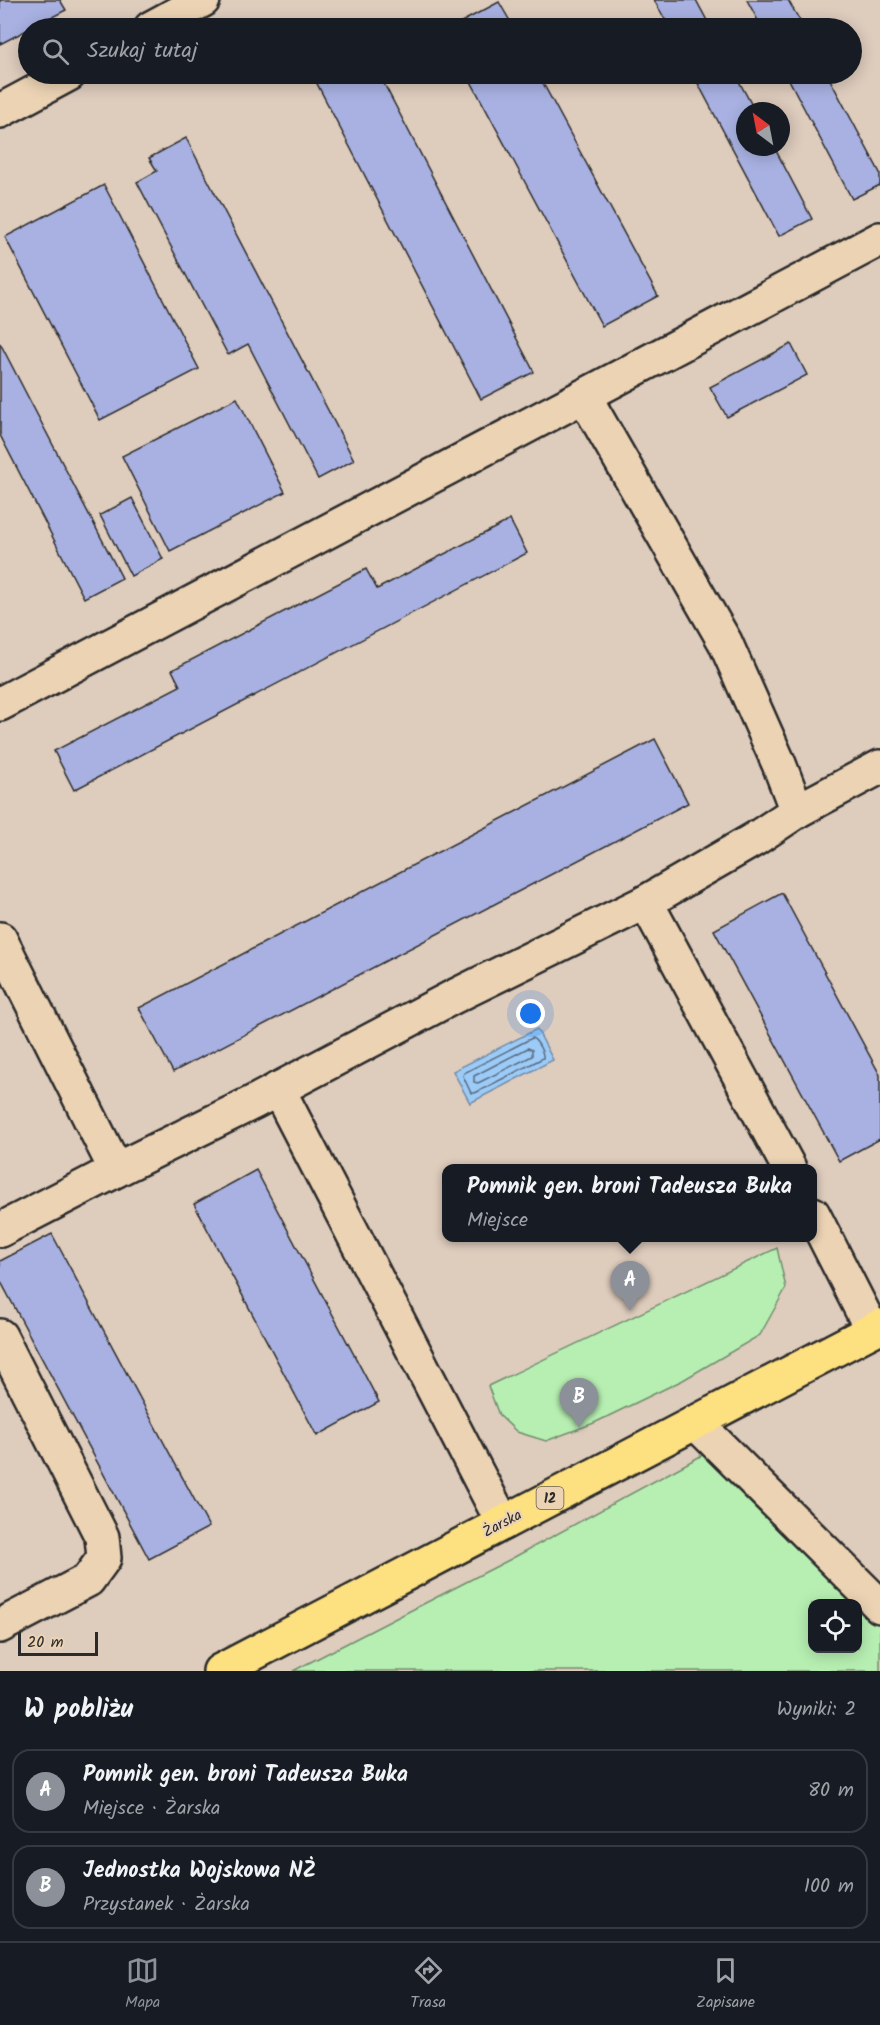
<!DOCTYPE html>
<html lang="pl">
<meta charset="utf-8">
<style>
:root{--surface:#171b24;--page:#242831;--text:#f1f3f6;--muted:#9ea1a6;--line:#363941;--accent:#8c9099}
body{margin:0;font-family:Kalam,sans-serif;background:var(--page);color:var(--text)}
.controls{position:absolute;right:18px;bottom:18px;display:grid;overflow:hidden;border-radius:12px;box-shadow:0 3px 15px #0003}
.controls button{width:54px;height:54px;display:grid;place-items:center;padding:0;border:0;border-bottom:2px solid var(--line);background:var(--surface);color:var(--text);font:30px sans-serif}
.compass{position:absolute;left:736px;top:102px;width:54px;height:54px;border-radius:50%;background:var(--surface);box-shadow:0 3px 15px #0003;rotate:328deg}
.scale{position:absolute;left:18px;bottom:15px;width:80px;box-sizing:border-box;padding-left:6px;border:3px solid #2b2b2b;border-top:0;font-size:16px;line-height:21px;white-space:nowrap;color:#2b2b2b;-webkit-text-stroke:4px #ecd3b4;paint-order:stroke}
.you{position:absolute;left:531px;top:1014px;width:21px;height:21px;margin:-15px;border:4px solid #fff;border-radius:50%;background:#1a73e8;box-shadow:0 0 0 9px #1a73e833}
.badge{display:grid;place-items:center;width:39px;height:39px;border-radius:50%;background:var(--accent);color:#fff;font-size:20px;font-weight:700}
.pin{position:absolute;translate:-50% -50px;filter:drop-shadow(0 2px 3px #0008)}
.pin::after{content:'';position:absolute;top:32px;width:21px;height:18px;background:inherit;clip-path:polygon(0 0,100% 0,50% 100%)}
.popup{position:absolute;left:442px;top:1164px;width:375px;height:78px;box-sizing:border-box;display:grid;place-content:center;border-radius:12px;background:var(--surface);filter:drop-shadow(0 2px 4px #0005);font-size:20px;white-space:nowrap;color:var(--muted)}
.popup b{font-size:22px;color:var(--text)}
.popup::after{content:'';position:absolute;left:50%;top:100%;margin-left:-12px;border:12px solid transparent;border-top-color:var(--surface)}
.list{margin:0;padding:0;list-style:none}
h2{display:flex;justify-content:space-between;align-items:center;height:78px;margin:0;padding:0 24px;font-size:26px}
h2 small{font-size:20px;font-weight:400;color:var(--muted)}
.list li{display:grid;grid-template-columns:39px 1fr auto;gap:18px;align-items:center;box-sizing:border-box;height:84px;margin:0 12px 12px;padding:0 12px;border:2px solid var(--line);border-radius:18px}
.list b{display:block;font-size:22px;white-space:nowrap}
.list p{margin:0;font-size:20px;white-space:nowrap;color:var(--muted)}
.list em{font-size:20px;font-style:normal;color:var(--muted)}
.icon{flex:none;width:33px;height:33px;fill:none;stroke:currentColor;stroke-width:2;stroke-linecap:round;stroke-linejoin:round}
.map{position:relative;flex:none;width:880px;height:1671px;overflow:hidden}
.search{position:absolute;background:var(--surface);box-shadow:0 3px 15px #0003;left:18px;right:18px;top:18px;height:66px;display:flex;align-items:center;gap:15px;box-sizing:border-box;padding:0 21px;border-radius:33px;color:var(--muted);font-size:22px}
.sheet{height:270px;background:var(--surface)}
nav{display:flex;justify-content:space-around;align-items:center;box-sizing:border-box;height:84px;border-top:2px solid var(--line);background:var(--surface);font-size:16px;color:var(--muted)}
nav a{display:grid;justify-items:center;gap:3px}
nav .on{color:var(--accent)}
.map>svg:first-child{display:block}
.green{fill:#b7efb2;stroke:#718d6e;stroke-width:1.5;fill-rule:evenodd}
.water{fill:#9ccbf8;stroke:#6f8ba6;stroke-width:1.5}
.lines{fill:none;stroke-linecap:round;stroke-linejoin:round}
.shore{stroke:#586b7d;stroke-width:1.5}
.building{fill:#a8b1e1;stroke:#2b2b2b;stroke-width:1.5}
.minor-casing{stroke:#2b2b2b;stroke-width:38}
.major-casing{stroke:#2b2b2b;stroke-width:38}
.minor{stroke:#ecd3b4;stroke-width:33}
.major{stroke:#fde080;stroke-width:33}
.labels{text-anchor:middle;stroke-width:4.5;stroke-linejoin:round;paint-order:stroke}
.shield{fill:#ecd3b4;stroke:#655d54;stroke-width:1.5}
.shield-label{font-size:14px;font-weight:bold;fill:#2b2b2b}
.street-label{font-size:15px;fill:#2b2b2b;stroke:#ecd3b4}
</style>
<div class="map">
<svg width="880" height="1671" viewBox="0 0 880 1671">
<rect width="100%" height="100%" fill="#deccbd"/>
<filter id="ink" filterUnits="userSpaceOnUse"><feTurbulence type="fractalNoise" baseFrequency=".0167" numOctaves="2"/><feDisplacementMap in="SourceGraphic" scale="12" xChannelSelector="R" yChannelSelector="G"/><feConvolveMatrix kernelMatrix="1 2 1 2 8 2 1 2 1" color-interpolation-filters="sRGB"/></filter>
<g filter="url(#ink)">
<!-- green -->
<g class="green">
<path d="M777,1248L786,1288L760,1335L683,1380L594,1423L546,1441L517,1432L499,1415L488,1386Z"/>
<path d="M708,1452L880,1623V1671H293L509,1560ZM812,1604H858V1648H812Z"/>
</g>
<!-- water -->
<path class="water" d="M537,1029L553,1060L470,1103L453,1071Z"/>
<g class="lines">
<!-- shore -->
<g class="shore">
<path d="M532,1038C537,1040 544,1053 543,1058L475,1093H471L463,1076L464,1073Z"/>
<path d="M528,1048L532,1050V1056L478,1083L474,1082V1076Z"/>
</g>
</g>
<!-- building -->
<g class="building">
<path d="M0,0H60L66,10L0,44Z"/>
<path d="M654,0H696L711,28H670Z"/>
<path d="M747,0H788L804,28H762Z"/>
<path d="M499,2L514,28H450Z"/>
<path d="M312,74H379L534,372L481,399Z"/>
<path d="M467,74H538L658,296L602,326Z"/>
<path d="M693,74H735L755,111H745V147H774L812,219L779,236Z"/>
<path d="M786,74H827L880,173V185L852,199Z"/>
<path d="M186,138L354,460L318,479L248,344L228,355L137,182L157,171L149,158Z"/>
<path d="M104,185L199,369L100,420L5,237Z"/>
<path d="M0,343L122,578L84,598L0,435Z"/>
<path d="M791,344L807,375L727,417L710,387Z"/>
<path d="M237,398L285,492L170,551L122,456Z"/>
<path d="M132,498L163,559L131,576L100,515Z"/>
<path d="M510,520L527,553L74,790L54,751L180,686L172,670L366,569L377,589Z"/>
<path d="M655,739L688,803L173,1072L139,1008Z"/>
<path d="M782,893L880,1075V1139L839,1161L714,930Z"/>
<path d="M256,1170L379,1402L317,1436L194,1204Z"/>
<path d="M52,1234L209,1527L149,1559L0,1280V1261Z"/>
</g>
<g class="lines">
<defs>
<g id="minor">
<path d="M151,28L203,0"/>
<path d="M0,111L69,74"/>
<path d="M0,704L584,396"/>
<path d="M797,811L880,767"/>
<path d="M646,902L789,1168"/>
<path d="M0,939L116,1170"/>
<path d="M278,1089L503,1523"/>
<path d="M813,1214L872,1330"/>
<path d="M0,1230L126,1165L254,1102L453,997L646,902L755,839L797,811L779,764L725,642L584,396L880,239"/>
<path d="M0,1336L102,1537L104,1558L88,1580L0,1626"/>
<path d="M695,1422L880,1606"/>
</g>
<path id="major" d="M220,1671L880,1326"/>
</defs>
<!-- minor casing -->
<use href="#minor" class="minor-casing"/>
<!-- major casing -->
<use href="#major" class="major-casing"/>
<!-- minor -->
<use href="#minor" class="minor"/>
<!-- major -->
<use href="#major" class="major"/>
</g>
</g>
<g class="labels">
<!-- shield labels -->
<rect class="shield" x="536.5" y="1487" width="27" height="22" rx="4.5"/>
<g class="shield-label">
<text x="550" y="1503">12</text>
</g>
<!-- street labels -->
<g class="street-label">
<text transform="translate(502 1523) rotate(-28)" y="5">Żarska</text>
</g>
</g>
</svg>
<div class="controls">
<button><svg class="icon" aria-label="locate" viewBox="0 0 24 24"><circle cx="12" cy="12" r="6"/><path d="M12 2v4M12 18v4M2 12h4M18 12h4"/></svg></button>
</div>
<svg class="compass" viewBox="-18 -18 36 36"><path d="M0-13l5 13h-10z" fill="#e53935"/><path d="M0 13l5-13h-10z" fill="#9ea1a6"/></svg>
<div class="scale">20 m</div>
<div class="you"></div>
<div class="pin badge" style="left:630px;top:1311px">A</div>
<div class="popup"><b>Pomnik gen. broni Tadeusza Buka</b>Miejsce</div>
<div class="pin badge" style="left:579px;top:1428px">B</div>
<div class="search"><svg class="icon" aria-label="search" viewBox="0 0 24 24"><circle cx="10" cy="10" r="6"/><path d="M15 15l6 6"/></svg>Szukaj tutaj</div>
</div>
<section class="sheet">
<h2>W pobliżu<small>Wyniki: 2</small></h2>
<ul class="list">
<li><span class="badge">A</span><div><b>Pomnik gen. broni Tadeusza Buka</b><p>Miejsce · Żarska</p></div><em>80 m</em></li>
<li><span class="badge">B</span><div><b>Jednostka Wojskowa NŻ</b><p>Przystanek · Żarska</p></div><em>100 m</em></li>
</ul>
</section>
<nav>
<a class="on"><svg class="icon" aria-label="map" viewBox="0 0 24 24"><path d="M3 6l6-2 6 2 6-2v14l-6 2-6-2-6 2zM9 4v14M15 6v14"/></svg>Mapa</a>
<a><svg class="icon" aria-label="directions" viewBox="0 0 24 24"><path d="M12 3l9 9-9 9-9-9zM9 14v-3h6M13 9l2 2-2 2"/></svg>Trasa</a>
<a><svg class="icon" aria-label="saved" viewBox="0 0 24 24"><path d="M7 4h10v16l-5-4-5 4z"/></svg>Zapisane</a>
</nav>
